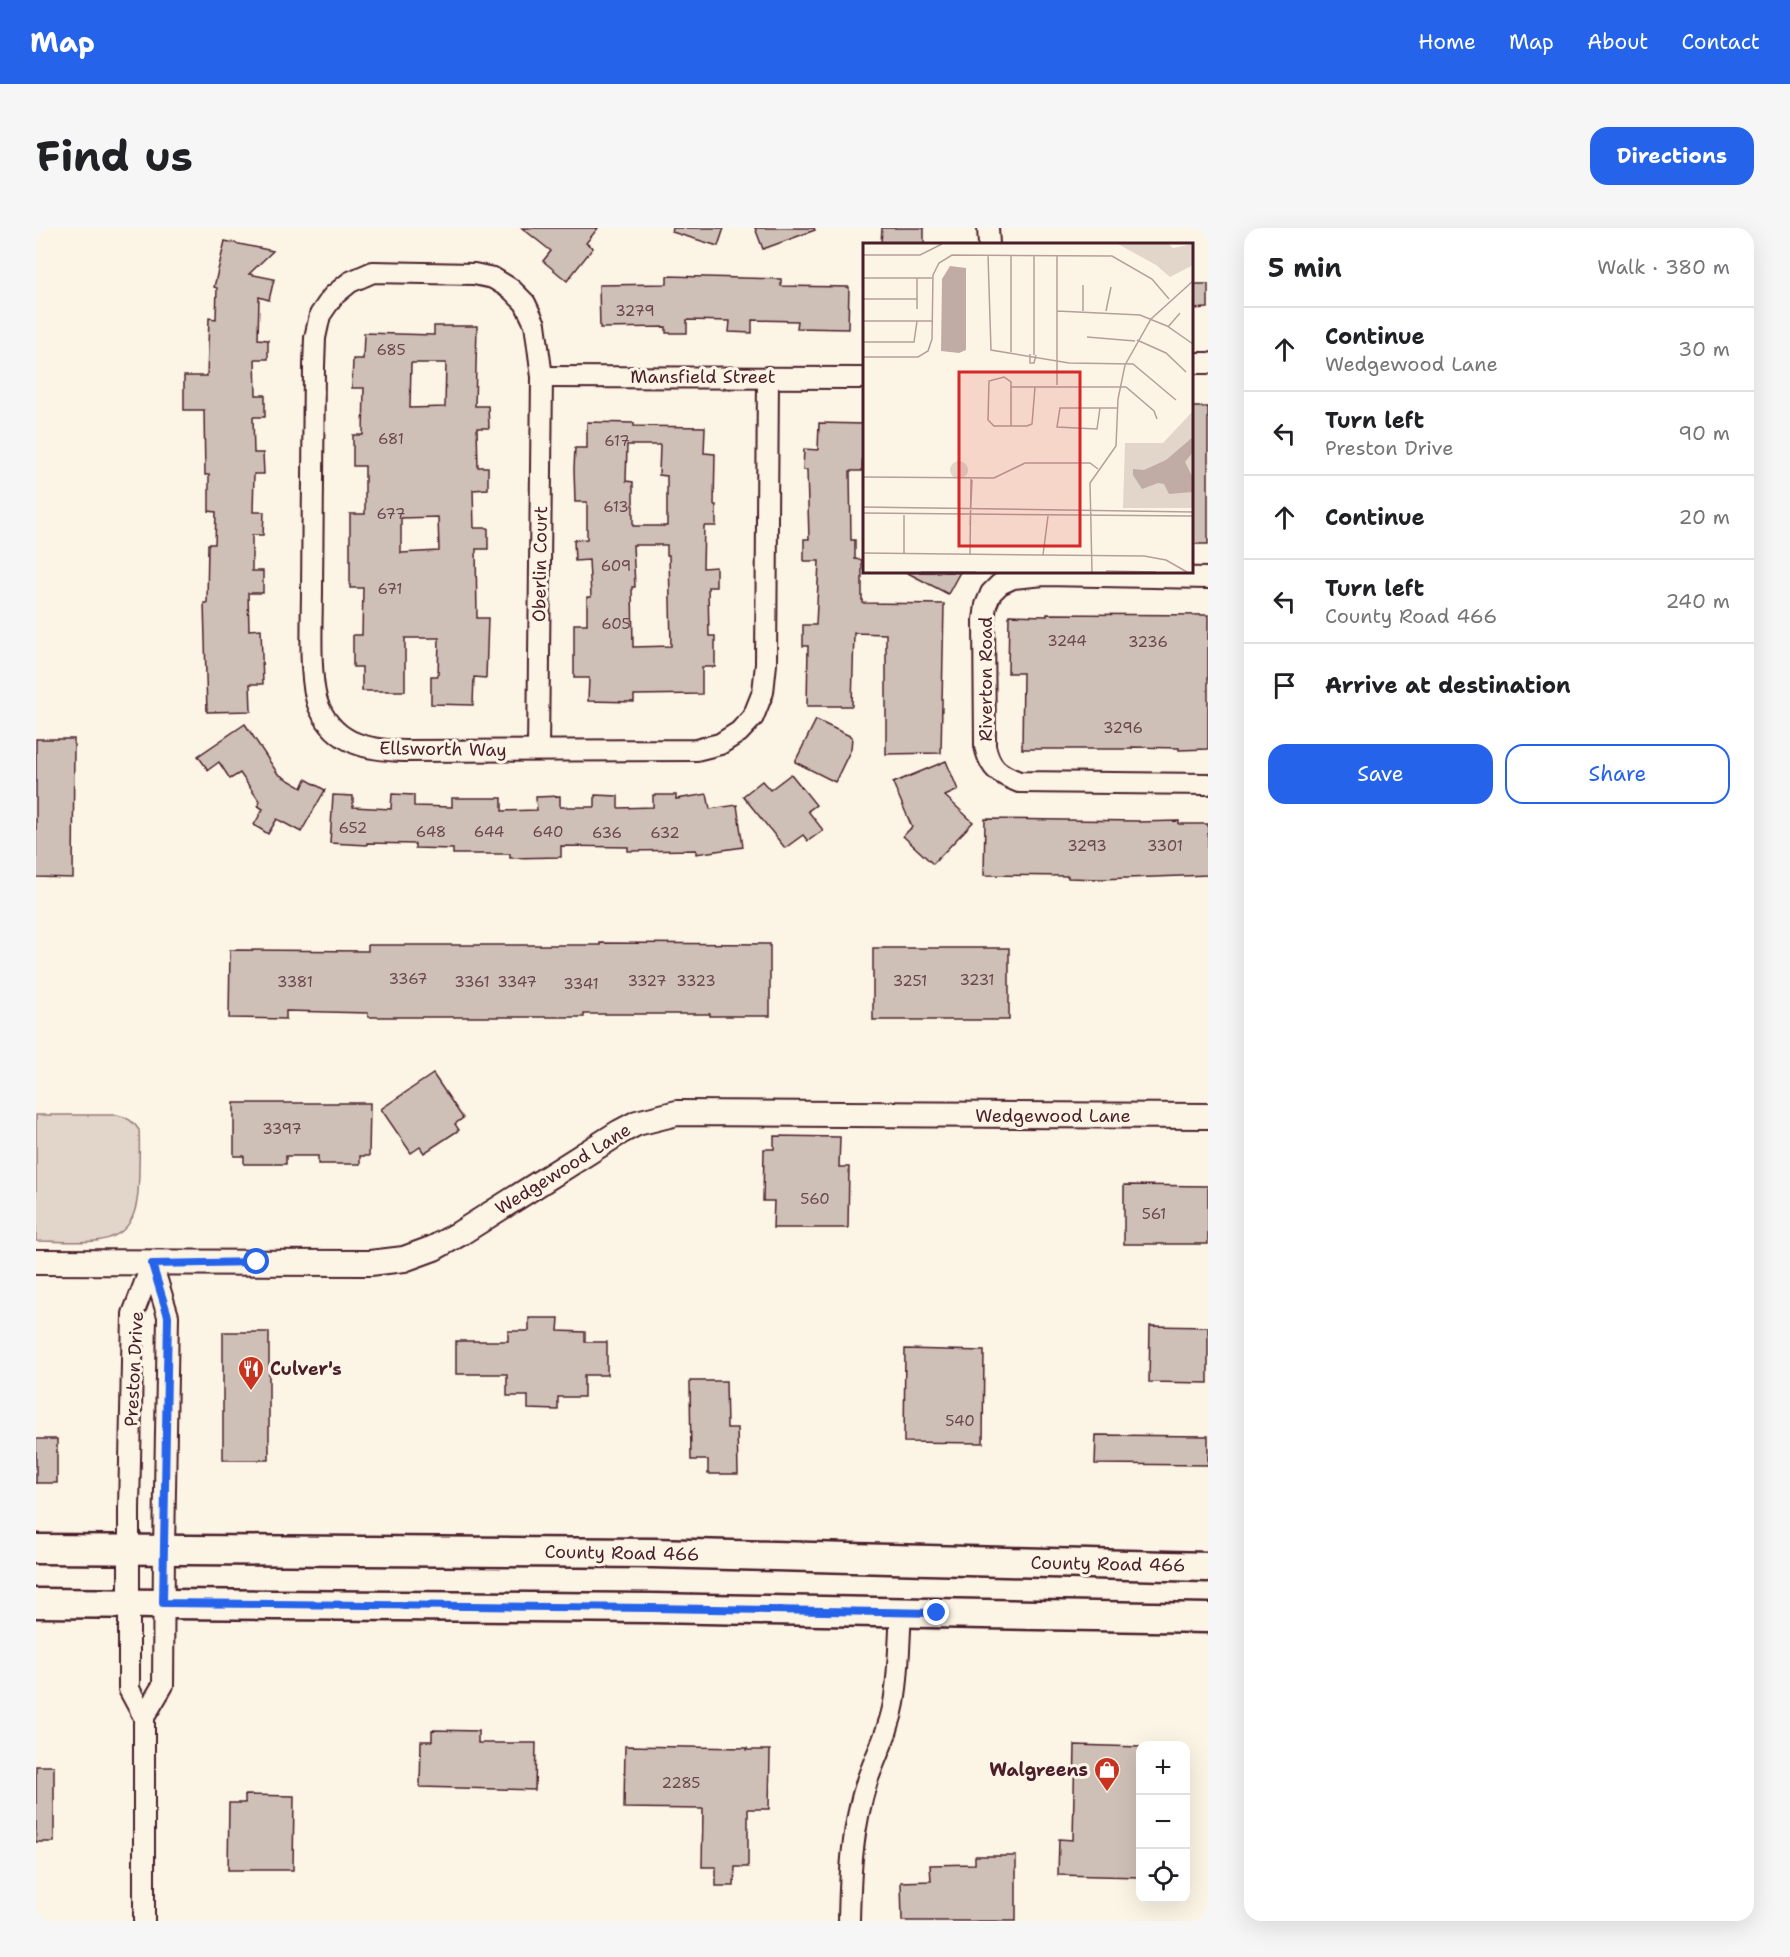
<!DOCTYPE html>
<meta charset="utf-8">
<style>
:root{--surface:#fff;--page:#f6f6f6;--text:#202124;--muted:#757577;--line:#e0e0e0;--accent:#2563eb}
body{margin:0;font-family:"Shantell Sans",sans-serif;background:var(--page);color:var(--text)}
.controls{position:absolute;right:18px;bottom:18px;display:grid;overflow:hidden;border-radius:12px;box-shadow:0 6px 24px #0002}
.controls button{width:54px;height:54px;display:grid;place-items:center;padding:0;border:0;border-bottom:2px solid var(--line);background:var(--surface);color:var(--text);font:30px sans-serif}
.stop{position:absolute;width:18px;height:18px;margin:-14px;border:4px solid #2563eb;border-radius:50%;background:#fff}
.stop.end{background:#2563eb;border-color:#fff;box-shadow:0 2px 6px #0008}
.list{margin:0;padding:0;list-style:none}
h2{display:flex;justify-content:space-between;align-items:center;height:78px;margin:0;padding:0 24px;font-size:26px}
h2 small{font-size:20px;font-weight:400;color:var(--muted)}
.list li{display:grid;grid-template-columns:39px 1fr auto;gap:18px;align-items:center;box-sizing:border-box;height:84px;padding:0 24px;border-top:2px solid var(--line)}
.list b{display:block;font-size:22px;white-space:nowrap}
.list p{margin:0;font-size:20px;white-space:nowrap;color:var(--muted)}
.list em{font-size:20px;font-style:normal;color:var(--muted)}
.actions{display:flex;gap:12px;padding:18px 24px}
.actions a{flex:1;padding:14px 0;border:2px solid var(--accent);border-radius:18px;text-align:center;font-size:21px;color:var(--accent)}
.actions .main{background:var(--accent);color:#fff}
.icon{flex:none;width:33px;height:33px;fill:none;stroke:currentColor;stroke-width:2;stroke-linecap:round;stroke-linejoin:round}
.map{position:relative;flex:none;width:1172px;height:1693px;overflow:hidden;border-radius:18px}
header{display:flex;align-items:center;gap:36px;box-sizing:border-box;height:84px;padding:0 30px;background:var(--accent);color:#fff}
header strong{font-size:28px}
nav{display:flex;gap:33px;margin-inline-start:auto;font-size:21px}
.intro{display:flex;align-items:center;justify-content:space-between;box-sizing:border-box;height:144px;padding:0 36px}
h1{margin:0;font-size:42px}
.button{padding:15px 27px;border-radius:18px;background:var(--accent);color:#fff;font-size:21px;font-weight:700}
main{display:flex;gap:36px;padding:0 36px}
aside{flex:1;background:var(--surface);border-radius:18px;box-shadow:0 6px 24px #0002}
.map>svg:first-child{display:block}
.green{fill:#e2d5ca;stroke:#967a7a;stroke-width:1.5}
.building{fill:#cfc0b7;stroke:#4a1f2b;stroke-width:1.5;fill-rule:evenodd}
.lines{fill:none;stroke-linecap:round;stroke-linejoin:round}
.minor-casing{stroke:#4a1f2b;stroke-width:24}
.tertiary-casing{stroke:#4a1f2b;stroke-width:28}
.secondary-casing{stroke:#4a1f2b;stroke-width:33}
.minor{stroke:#fcf5e5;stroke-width:20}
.tertiary{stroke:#fcf5e5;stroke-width:24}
.secondary{stroke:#fcf5e5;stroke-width:28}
.route{stroke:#2563eb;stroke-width:8}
.labels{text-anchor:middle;stroke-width:6;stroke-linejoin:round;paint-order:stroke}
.number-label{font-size:15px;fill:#6b474e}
.street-label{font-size:18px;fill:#4a1f2b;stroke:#fcf5e5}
.poi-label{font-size:18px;font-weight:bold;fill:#4a1f2b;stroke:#fcf5e5;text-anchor:start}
.inset-road{fill:none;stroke:#b59f9b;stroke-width:1.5}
.view{fill:#d62828;fill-opacity:0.15;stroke:#d62828;stroke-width:3}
.inset-edge{fill:none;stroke:#4a1f2b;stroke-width:3}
</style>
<header>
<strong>Map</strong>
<nav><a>Home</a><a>Map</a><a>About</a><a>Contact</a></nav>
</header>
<div class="intro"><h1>Find us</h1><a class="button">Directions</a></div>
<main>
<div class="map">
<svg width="1172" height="1693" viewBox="0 0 1172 1693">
<rect width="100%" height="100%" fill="#fcf5e5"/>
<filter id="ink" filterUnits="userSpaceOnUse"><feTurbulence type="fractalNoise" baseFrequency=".0167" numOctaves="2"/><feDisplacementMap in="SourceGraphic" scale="12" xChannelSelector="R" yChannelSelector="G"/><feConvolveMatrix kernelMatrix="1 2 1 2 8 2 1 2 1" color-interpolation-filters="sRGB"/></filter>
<g filter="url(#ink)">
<!-- green -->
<path class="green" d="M0,887H81C91,889 97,893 103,902C104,916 103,930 103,944C102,977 101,1008 60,1013C41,1015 20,1013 0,1013Z"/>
<!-- building -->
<g class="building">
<path d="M486,0H562L550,15L557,20L531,53L507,33L515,23Z"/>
<path d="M637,0H688L682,18L636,4Z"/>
<path d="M719,0H778L779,2L727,21Z"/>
<path d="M846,0H888V16H845Z"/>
<path d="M189,13L237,23L213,46L238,51L233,72L223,69L222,111L232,112V131H219L220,167H229V189H217L218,225H227L228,246H218L217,284H228L227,307H216V343H227V365H212L213,402L225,401L227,456H214L215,483L171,484L168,375H171L172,316H179L180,284L173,283V247H169L168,182H148V148H171L173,90L180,91L181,60L178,59Z"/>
<path d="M631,48L745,51V58L813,59L812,101L761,100L762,93L716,92V105L693,104L694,93L651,92V105H630V99L564,100L563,57L631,56Z"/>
<path d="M1155,56H1172V80L1155,81Z"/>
<path d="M398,98H441L439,178H452L453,200H441L442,239H452V261L437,262L438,300H452V321H440L441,390H452L450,450L438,449L437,477L395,476V448H402L403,410H369V463H326V439H317V407H326L327,360H314V286H329V238H317V207H327L328,160H316L317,131H327L328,105L398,107ZM375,135H410L409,179L374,180ZM402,289L403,323L365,325V290Z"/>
<rect x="1155" y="179" width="17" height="137"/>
<path d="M551,194L598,195V198L669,199L668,225L679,226L678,277H680V298H668L667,340L680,339V359H672L673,408H679V439H666V466L598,467V474L552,473L553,450H538V396H551V369H555L553,332L539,333L538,312L551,311V274H539L538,241L539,220H551ZM591,217H624L623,247L631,248V298H597V254L590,253ZM597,317H631V327H633L635,418L597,419L596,359H599Z"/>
<path d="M783,195L828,196L826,243H814L815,312H819V331L826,332V372H827V375L908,376L905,525L850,526V406L818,405L816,478H771L772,418H767V397H780L783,333H768V311H773L771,242H767L768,221L782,222Z"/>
<path d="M870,344H924L912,366Z"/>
<path d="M1011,386L1172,387V521L1143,522V520L1096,519V521H986L987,445H972L973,387L1011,388Z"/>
<path d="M780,492L816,509L815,521L799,554L759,534Z"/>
<path d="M209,496L242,546L266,560L270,551L289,562L265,604L241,591L232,606L218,597L227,581L222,578L224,574L204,545L194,551L183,534L172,542L162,528Z"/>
<path d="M0,511H38L37,650L0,649Z"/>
<path d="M910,533L922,562L909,568L937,594L897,636L867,608L876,599L857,555Z"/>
<path d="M755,546L780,577L772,583L787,602L772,613L767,607L749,620L707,568L726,553L734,562Z"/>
<path d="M356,566L378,567V578L416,579V570H466V583L501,582L500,569L524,568V579H559V567L582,568V580L617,579V567H640V571L671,566L674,581L701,577L707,619L660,626V622L592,623V619L525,618V629L474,630V626H417V621L379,620V616L331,615V617L294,615L297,567L317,568V579L355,581Z"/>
<path d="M949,591L1103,593V594L1143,593V596H1172V647L1064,651L1032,650V648L948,647Z"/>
<path d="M564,715L734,716V788H674V786H548V789H332V785L250,783V791L193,790L194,722L332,723V717H564Z"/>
<rect x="837" y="720" width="136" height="72"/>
<path d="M397,846L427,890L419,896L423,902L388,925L384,919L375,925L345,881Z"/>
<path d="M198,875H334L333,928H324V936H282V928H250V936H208V928H198Z"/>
<path d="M738,908L804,909L803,939H813L812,1000H737L738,973H727L728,921H738Z"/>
<path d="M1088,957L1172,958V1016H1088Z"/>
<path d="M493,1090H523L522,1103L549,1104V1114H571V1147H548V1169H522V1182L492,1181V1168H471V1146H420V1113H472V1103H493Z"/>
<path d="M1114,1098L1172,1099V1155L1113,1154Z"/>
<rect x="187" y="1104" width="46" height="128"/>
<path d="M869,1121L948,1123L947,1215L868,1214Z"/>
<path d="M654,1153H690L691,1200H701L702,1246H672V1232H655Z"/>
<path d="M1060,1207L1172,1208V1237L1059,1236Z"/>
<rect x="0" y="1211" width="21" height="44"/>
<path d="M396,1502L442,1503V1515H500L499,1562L384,1559L385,1513H396Z"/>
<path d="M1039,1517L1104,1519V1649L1022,1647L1023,1611L1037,1612Z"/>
<path d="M589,1518L711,1520V1522H734L733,1581H712V1639H699L698,1658H680V1639H666L667,1581L588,1580Z"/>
<rect x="0" y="1538" width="18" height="76"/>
<path d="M209,1567L258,1568L257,1642H192L193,1575H209Z"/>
<path d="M939,1628H980V1693H866L865,1654L895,1653L894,1637L939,1636Z"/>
</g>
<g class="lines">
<defs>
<g id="minor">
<path d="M952,0L953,16"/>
<path d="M1156,135H1172"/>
<path d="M506,149L828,150"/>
<path d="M1172,350L1008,347L977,350L964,356L955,365L950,377L948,392L949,518C954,541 963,546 983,554L1172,556"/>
<path d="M502,522L506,149L499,96L489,75L475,61L457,50L438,46L337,44L314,54L297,68L284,87L279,110L278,138C277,213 277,288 276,363C276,391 272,458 284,481C301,517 333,522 369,523L660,522L684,516L703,504L717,489L727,464L730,436L732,149"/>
<path d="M108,1489L127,1457L128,1321L132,1088L116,1036"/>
<path d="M108,1693V1489L93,1461V1281L97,1086L116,1036"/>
<path d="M813,1693C814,1645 816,1600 831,1553C840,1527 853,1504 858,1475C863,1446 863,1414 865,1384"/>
</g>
<path id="tertiary" d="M0,1034L334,1035L368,1031L398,1020L423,1006L584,904L601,895L641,885L1172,888"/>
<g id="secondary">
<path d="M0,1321L617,1325L1172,1339"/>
<path d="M0,1375L616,1380L1172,1390"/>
</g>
</defs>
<!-- minor casing -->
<use href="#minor" class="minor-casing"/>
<!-- tertiary casing -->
<use href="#tertiary" class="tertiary-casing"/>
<!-- secondary casing -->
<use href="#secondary" class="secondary-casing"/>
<!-- minor -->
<use href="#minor" class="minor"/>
<!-- tertiary -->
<use href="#tertiary" class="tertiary"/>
<!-- secondary -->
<use href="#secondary" class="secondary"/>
</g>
</g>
<g class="lines" filter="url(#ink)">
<!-- route -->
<path class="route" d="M221,1034L116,1036L132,1088L127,1375L616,1380L901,1385"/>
</g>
<!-- icons -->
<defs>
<symbol id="restaurant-pin" viewBox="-11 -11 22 30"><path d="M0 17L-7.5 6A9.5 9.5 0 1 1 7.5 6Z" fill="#c8321e" stroke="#fcf5e5"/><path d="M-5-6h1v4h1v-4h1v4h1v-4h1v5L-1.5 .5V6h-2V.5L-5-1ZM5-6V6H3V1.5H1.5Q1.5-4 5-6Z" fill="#fff"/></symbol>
<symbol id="shop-pin" viewBox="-11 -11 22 30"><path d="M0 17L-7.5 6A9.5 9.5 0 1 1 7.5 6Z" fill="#c8321e" stroke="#fcf5e5"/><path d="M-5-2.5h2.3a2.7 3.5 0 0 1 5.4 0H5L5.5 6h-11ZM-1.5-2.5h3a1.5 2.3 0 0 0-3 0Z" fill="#fff"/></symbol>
</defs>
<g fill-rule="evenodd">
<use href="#restaurant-pin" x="200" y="1126" width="30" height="40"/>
<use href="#shop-pin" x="1056" y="1527" width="30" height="40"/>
</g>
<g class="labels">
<!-- number labels -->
<g class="number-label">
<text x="599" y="88">3279</text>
<text x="355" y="127">685</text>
<text x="355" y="216">681</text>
<text x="581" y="218">617</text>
<text x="580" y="284">613</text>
<text x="355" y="291">677</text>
<text x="580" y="343">609</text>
<text x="354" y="366">671</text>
<text x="580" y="401">605</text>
<text x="1031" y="418">3244</text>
<text x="1112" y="419">3236</text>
<text x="1087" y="505">3296</text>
<text x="317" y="605">652</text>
<text x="395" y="609">648</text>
<text x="453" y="609">644</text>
<text x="512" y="609">640</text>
<text x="571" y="610">636</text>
<text x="629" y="610">632</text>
<text x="1051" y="623">3293</text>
<text x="1129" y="623">3301</text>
<text x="372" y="756">3367</text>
<text x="941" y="757">3231</text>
<text x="611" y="758">3327</text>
<text x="660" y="758">3323</text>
<text x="874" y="758">3251</text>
<text x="259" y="759">3381</text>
<text x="436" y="759">3361</text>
<text x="481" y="759">3347</text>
<text x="545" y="761">3341</text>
<text x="246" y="906">3397</text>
<text x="779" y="976">560</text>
<text x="1118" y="991">561</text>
<text x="924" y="1198">540</text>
<text x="645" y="1560">2285</text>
</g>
<!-- street labels -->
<g class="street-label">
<text x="667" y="155">Mansfield Street</text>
<text transform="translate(504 336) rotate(-89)" y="6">Oberlin Court</text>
<text transform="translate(950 451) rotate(-90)" y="6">Riverton Road</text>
<text transform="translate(407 521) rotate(1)" y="6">Ellsworth Way</text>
<text x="1017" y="894">Wedgewood Lane</text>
<text transform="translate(527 941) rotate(-32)" y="6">Wedgewood Lane</text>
<text transform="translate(98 1141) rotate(-87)" y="6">Preston Drive</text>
<text transform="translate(586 1325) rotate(1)" y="6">County Road 466</text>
<text transform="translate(1072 1336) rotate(1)" y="6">County Road 466</text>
</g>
<!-- poi labels -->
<g class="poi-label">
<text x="234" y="1147">Culver's</text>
<text x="1052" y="1548" text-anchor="end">Walgreens</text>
</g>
</g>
<!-- overview -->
<g transform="translate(827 15)">
<rect width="330" height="330" fill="#fcf5e5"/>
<path d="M255,1H306L310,5L330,1V22L307,34L293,22ZM330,168V265H260L262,200H300ZM87 227a9 9 0 1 1 18 0a9 9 0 1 1-18 0Z" fill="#e2d5ca"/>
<path d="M87,23L103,25V107L96,110L78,108L79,36ZM330,194V209L322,219L330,235V249L306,251L301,241L295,240L279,246L270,232V226L281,227L303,217Z" fill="#c0aca5"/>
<path class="inset-road" d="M0,12H57L79,1M125,12L128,107L206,120L270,121L313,157M148,12V109M194,12V142M0,35H69M0,56H54M54,66V35M194,68L277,72L304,83L330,101M220,68V42M243,68L248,44M0,78H69M305,84L317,70M224,94L272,98M274,97L303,110L323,129M0,99H51L54,78M167,111V120H171L173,112M171,112V12M0,114H32M3,114H55L65,108L69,96L70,32L76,20L89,12L249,13L289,36L306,56M148,144H263L291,168L294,176M237,165L234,186L194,184L197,165H254M148,183V139L141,134L126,138L125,177L131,183H164L169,181L172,144M0,234L131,235L162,220H227L235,226M0,264L330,269M0,270L330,273M107,282L109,237M0,310L281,313L303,317L324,329M41,310V270M107,311L108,236M180,312L185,273M243,328L293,329M58,329H113M229,329L227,240L253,203L255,156L262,122L288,76L330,38"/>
<path class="view" d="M96,129H217V303H96Z"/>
<rect width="330" height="330" class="inset-edge"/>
</g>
</svg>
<div class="controls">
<button>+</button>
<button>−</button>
<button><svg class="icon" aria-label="locate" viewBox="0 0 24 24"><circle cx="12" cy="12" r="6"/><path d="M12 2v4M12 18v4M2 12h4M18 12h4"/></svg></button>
</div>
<div class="stop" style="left:221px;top:1034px"></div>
<div class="stop end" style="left:901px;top:1385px"></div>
</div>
<aside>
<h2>5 min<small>Walk · 380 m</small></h2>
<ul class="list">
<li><svg class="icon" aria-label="ahead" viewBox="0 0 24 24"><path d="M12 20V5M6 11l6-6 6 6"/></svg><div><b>Continue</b><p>Wedgewood Lane</p></div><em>30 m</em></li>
<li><svg class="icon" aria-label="left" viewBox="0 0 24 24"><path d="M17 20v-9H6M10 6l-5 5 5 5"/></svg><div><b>Turn left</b><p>Preston Drive</p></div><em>90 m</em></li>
<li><svg class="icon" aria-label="ahead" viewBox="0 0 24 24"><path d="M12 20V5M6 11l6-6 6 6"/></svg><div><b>Continue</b></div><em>20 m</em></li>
<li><svg class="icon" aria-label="left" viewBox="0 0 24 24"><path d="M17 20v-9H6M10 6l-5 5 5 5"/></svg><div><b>Turn left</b><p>County Road 466</p></div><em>240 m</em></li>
<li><svg class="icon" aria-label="arrive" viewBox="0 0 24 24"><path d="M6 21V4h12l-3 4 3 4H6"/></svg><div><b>Arrive at destination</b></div></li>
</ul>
<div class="actions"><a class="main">Save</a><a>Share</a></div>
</aside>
</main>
